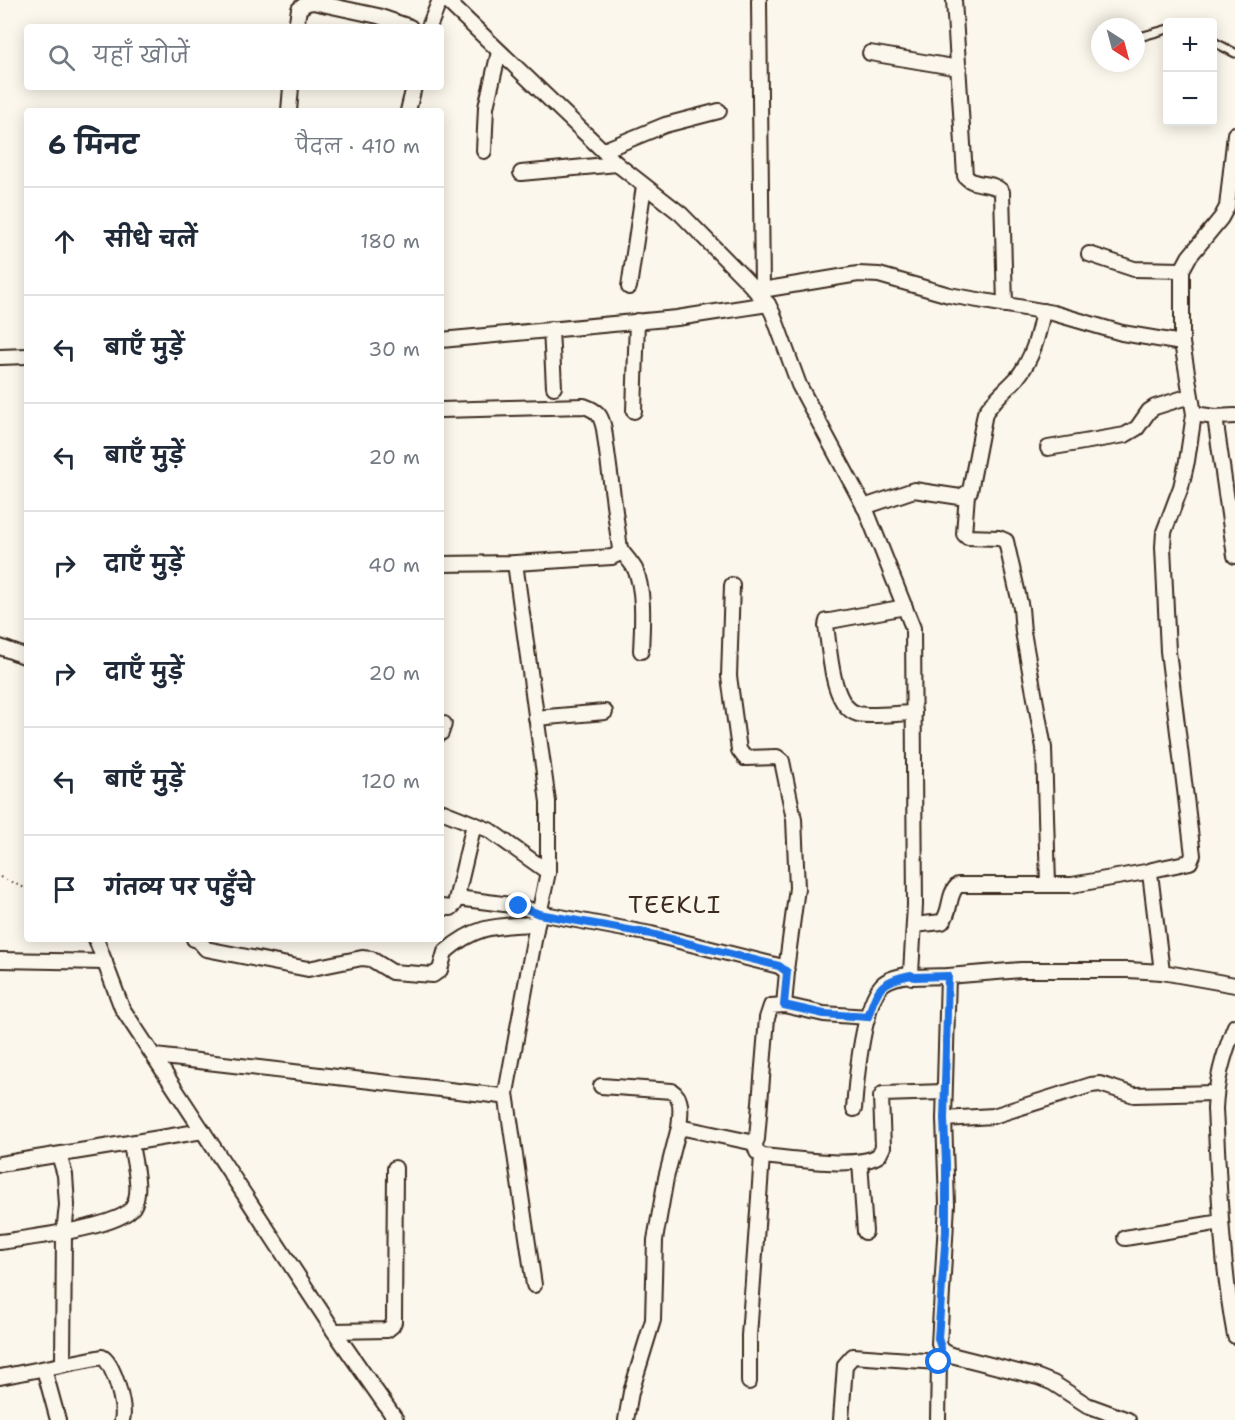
<!DOCTYPE html>
<html lang="hi">
<meta charset="utf-8">
<style>
:root{--surface:#fff;--page:#f2f2f3;--text:#1f2937;--muted:#747a83;--line:#e0e1e3}
body{margin:0;font-family:"Shantell Sans","Playpen Sans Deva",sans-serif;background:var(--page);color:var(--text)}
.controls{position:absolute;right:18px;top:18px;display:grid;overflow:hidden;border-radius:6px;box-shadow:0 3px 15px #0003}
.controls button{width:54px;height:54px;display:grid;place-items:center;padding:0;border:0;border-bottom:2px solid var(--line);background:var(--surface);color:var(--text);font:30px sans-serif}
.compass{position:absolute;left:1091px;top:18px;width:54px;height:54px;border-radius:50%;background:var(--surface);box-shadow:0 3px 15px #0003;rotate:144deg}
.stop{position:absolute;width:18px;height:18px;margin:-14px;border:4px solid #1a73e8;border-radius:50%;background:#fff}
.stop.end{background:#1a73e8;border-color:#fff;box-shadow:0 2px 6px #0008}
.list{margin:0;padding:0;list-style:none}
h2{display:flex;justify-content:space-between;align-items:center;height:78px;margin:0;padding:0 24px;font-size:26px}
h2 small{font-size:20px;font-weight:400;color:var(--muted)}
.list li{display:grid;grid-template-columns:39px 1fr auto;gap:18px;align-items:center;box-sizing:border-box;height:108px;padding:0 24px;border-top:2px solid var(--line)}
.list b{display:block;font-size:22px;white-space:nowrap}
.list em{font-size:20px;font-style:normal;color:var(--muted)}
.icon{flex:none;width:33px;height:33px;fill:none;stroke:currentColor;stroke-width:2;stroke-linecap:round;stroke-linejoin:round}
.map{position:relative;flex:none;width:1235px;height:1420px;overflow:hidden}
.search{position:absolute;background:var(--surface);box-shadow:0 3px 15px #0003;left:24px;top:24px;width:420px;height:66px;display:flex;align-items:center;gap:15px;box-sizing:border-box;padding:0 21px;border-radius:6px;color:var(--muted);font-size:22px}
.panel{position:absolute;background:var(--surface);box-shadow:0 3px 15px #0003;left:24px;top:108px;width:420px;height:834px;border-radius:6px}
.map>svg:first-child{display:block}
.lines{fill:none;stroke-linecap:round;stroke-linejoin:round}
.service-casing{stroke:#3b2a1e;stroke-width:11}
.minor-casing{stroke:#3b2a1e;stroke-width:18}
.path{stroke:#3b2a1e;stroke-width:2;stroke-dasharray:1.5 4.5;stroke-linecap:butt}
.service{stroke:#fbf7ec;stroke-width:7}
.minor{stroke:#fbf7ec;stroke-width:14}
.route{stroke:#1a73e8;stroke-width:8}
.labels{text-anchor:middle;stroke-width:4.5;stroke-linejoin:round;paint-order:stroke}
.quarter-label{font-size:24px;letter-spacing:1.5px;fill:#3b2a1e;stroke:#fbf7ec}
</style>
<div class="map">
<svg width="1235" height="1420" viewBox="0 0 1235 1420">
<rect width="100%" height="100%" fill="#fbf7ec"/>
<filter id="ink" filterUnits="userSpaceOnUse"><feTurbulence type="fractalNoise" baseFrequency=".0167" numOctaves="2"/><feDisplacementMap in="SourceGraphic" scale="12" xChannelSelector="R" yChannelSelector="G"/><feConvolveMatrix kernelMatrix="1 2 1 2 8 2 1 2 1" color-interpolation-filters="sRGB"/></filter>
<g filter="url(#ink)">
<g class="lines">
<defs>
<g id="service">
<path d="M1098,33L1100,34"/>
<path d="M1136,38L1168,29"/>
<path d="M1212,41L1235,53"/>
</g>
<g id="minor">
<path d="M446,0L617,164L681,214L745,279L768,304L773,314L799,385L866,510L913,628L915,905L911,973L912,977L948,976L1021,970H1128L1162,972L1235,985"/>
<path d="M759,0L762,290"/>
<path d="M954,0L965,176C975,188 992,180 1002,192L1005,305"/>
<path d="M296,27L299,9L307,3L313,2L378,16L410,27"/>
<path d="M429,27L440,0"/>
<path d="M870,53L959,68"/>
<path d="M289,111L291,87"/>
<path d="M408,111L414,87"/>
<path d="M604,150L665,125L719,111"/>
<path d="M484,151L486,107L499,52"/>
<path d="M521,173L617,164"/>
<path d="M1089,254L1134,269L1182,270"/>
<path d="M629,287L644,186"/>
<path d="M756,291L858,274L879,275L949,295L1053,313L1122,333L1182,343"/>
<path d="M551,329L554,387"/>
<path d="M441,340L677,318L768,304"/>
<path d="M0,357L27,356"/>
<path d="M441,410L584,406C598,411 601,415 604,429L620,549L618,554L612,557L515,563L441,564"/>
<path d="M634,411L637,321"/>
<path d="M1194,414L1215,417L1235,556"/>
<path d="M1215,417L1235,416"/>
<path d="M1048,448L1125,435L1137,428L1149,411L1155,407L1190,396"/>
<path d="M967,494L964,534L967,537L999,538L1006,541L1021,608L1023,632L1044,748L1048,884"/>
<path d="M864,507L914,490L960,497L970,491L985,413C994,399 1006,390 1017,378C1033,358 1038,336 1043,311"/>
<path d="M620,549C625,556 631,562 635,569C645,591 642,628 641,651"/>
<path d="M515,563L548,802V872L537,924L506,1093L534,1285"/>
<path d="M732,585L729,676L739,750L745,758L777,757L782,761L794,819L797,888L786,970"/>
<path d="M905,607L830,621H827L826,626C830,649 831,707 858,714C870,717 900,713 914,713"/>
<path d="M0,647L27,657"/>
<path d="M536,718L605,712"/>
<path d="M441,733L444,724"/>
<path d="M441,811L489,830L548,872"/>
<path d="M457,898L519,906L539,913L651,934L779,966L787,972L784,1005"/>
<path d="M441,907L451,908L455,904L474,824"/>
<path d="M914,925L942,922C952,911 947,895 958,885H1072L1151,871"/>
<path d="M96,939L122,1008L334,1331L396,1420"/>
<path d="M194,939L198,940L206,949L308,969L362,958L371,959L392,972L433,975L440,970L445,952C477,924 497,926 537,924"/>
<path d="M0,960L105,962"/>
<path d="M1162,972L1150,873L1152,870L1190,862L1193,855L1168,651L1163,547L1164,532L1181,487L1187,461L1194,414L1182,343V270L1189,257L1221,218L1227,207L1235,134"/>
<path d="M948,976L944,1119L947,1204L939,1344L942,1350L951,1355L1038,1377L1053,1383L1087,1405L1128,1420"/>
<path d="M1235,1026C1224,1053 1216,1080 1215,1109C1219,1185 1221,1261 1235,1336"/>
<path d="M155,1056L501,1096L506,1093"/>
<path d="M601,1086L672,1091C684,1099 680,1115 679,1129"/>
<path d="M854,1109C856,1082 863,1000 884,983C892,977 902,976 911,975"/>
<path d="M944,1119L993,1116L1091,1085L1100,1084L1134,1095L1215,1093"/>
<path d="M754,1143L757,1152L762,1156C789,1158 859,1170 879,1155L883,1147L881,1097L883,1094L944,1092"/>
<path d="M59,1155L65,1175L67,1205L64,1233L63,1364"/>
<path d="M860,1162L865,1232"/>
<path d="M0,1164L203,1131"/>
<path d="M1125,1238L1221,1222"/>
<path d="M0,1242C26,1238 120,1228 133,1207C143,1190 133,1161 131,1143"/>
<path d="M334,1331L387,1330L392,1326L394,1322L395,1168"/>
<path d="M44,1369L58,1420"/>
<path d="M0,1377L102,1357C114,1363 126,1408 122,1420"/>
<path d="M749,1382V1336L762,1156"/>
<path d="M626,1420L631,1392L653,1320L655,1240L666,1178L678,1131L684,1128L755,1143L757,1139L767,1018L771,1006L784,1005L824,1014L868,1017"/>
<path d="M841,1420L845,1365L853,1356L938,1362L940,1360L941,1349"/>
<path d="M938,1420L939,1362"/>
</g>
</defs>
<!-- service casing -->
<use href="#service" class="service-casing"/>
<!-- minor casing -->
<use href="#minor" class="minor-casing"/>
<!-- path -->
<path class="path" d="M0,877L27,889"/>
<!-- service -->
<use href="#service" class="service"/>
<!-- minor -->
<use href="#minor" class="minor"/>
</g>
</g>
<g class="lines" filter="url(#ink)">
<!-- route -->
<path class="route" d="M519,906L539,914L651,934L779,966L787,972L784,1005L824,1014L868,1017C877,989 880,981 911,975L914,977L948,976L944,1119L946,1163V1232L938,1338L941,1348L939,1362"/>
</g>
<g class="labels">
<!-- quarter labels -->
<g class="quarter-label">
<text x="675" y="913">TEEKLI</text>
</g>
</g>
</svg>
<div class="controls">
<button>+</button>
<button>−</button>
</div>
<svg class="compass" viewBox="-18 -18 36 36"><path d="M0-13l5 13h-10z" fill="#e53935"/><path d="M0 13l5-13h-10z" fill="#747a83"/></svg>
<div class="stop" style="left:939px;top:1362px"></div>
<div class="stop end" style="left:519px;top:906px"></div>
<div class="search"><svg class="icon" aria-label="search" viewBox="0 0 24 24"><circle cx="10" cy="10" r="6"/><path d="M15 15l6 6"/></svg>यहाँ खोजें</div>
<section class="panel">
<h2>6 मिनट<small>पैदल · 410 m</small></h2>
<ul class="list">
<li><svg class="icon" aria-label="ahead" viewBox="0 0 24 24"><path d="M12 20V5M6 11l6-6 6 6"/></svg><div><b>सीधे चलें</b></div><em>180 m</em></li>
<li><svg class="icon" aria-label="left" viewBox="0 0 24 24"><path d="M17 20v-9H6M10 6l-5 5 5 5"/></svg><div><b>बाएँ मुड़ें</b></div><em>30 m</em></li>
<li><svg class="icon" aria-label="left" viewBox="0 0 24 24"><path d="M17 20v-9H6M10 6l-5 5 5 5"/></svg><div><b>बाएँ मुड़ें</b></div><em>20 m</em></li>
<li><svg class="icon" aria-label="right" viewBox="0 0 24 24"><path d="M7 20v-9h11M14 6l5 5-5 5"/></svg><div><b>दाएँ मुड़ें</b></div><em>40 m</em></li>
<li><svg class="icon" aria-label="right" viewBox="0 0 24 24"><path d="M7 20v-9h11M14 6l5 5-5 5"/></svg><div><b>दाएँ मुड़ें</b></div><em>20 m</em></li>
<li><svg class="icon" aria-label="left" viewBox="0 0 24 24"><path d="M17 20v-9H6M10 6l-5 5 5 5"/></svg><div><b>बाएँ मुड़ें</b></div><em>120 m</em></li>
<li><svg class="icon" aria-label="arrive" viewBox="0 0 24 24"><path d="M6 21V4h12l-3 4 3 4H6"/></svg><div><b>गंतव्य पर पहुँचे</b></div></li>
</ul>
</section>
</div>
